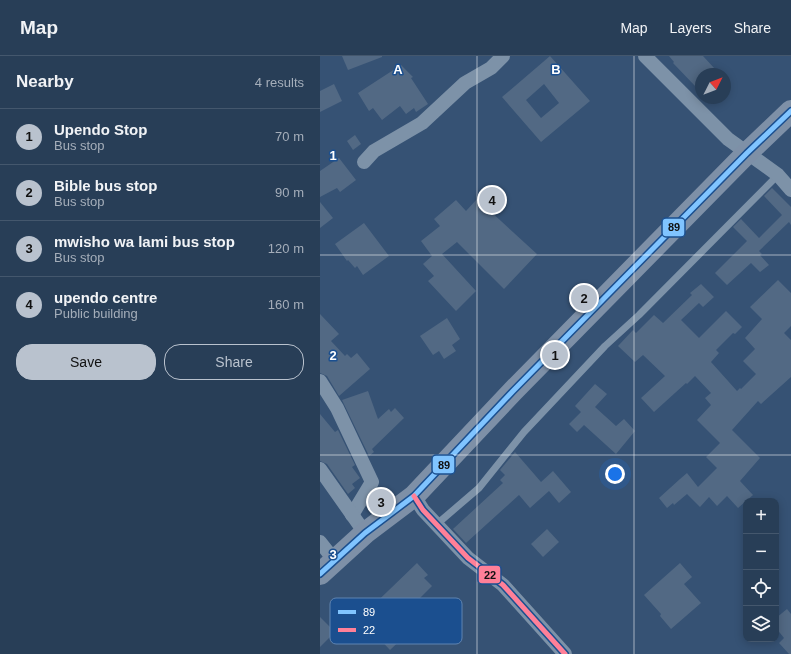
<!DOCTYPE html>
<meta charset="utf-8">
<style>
:root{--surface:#283e57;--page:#30455d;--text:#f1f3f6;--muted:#a5aeba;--line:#44576d;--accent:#b9c2ce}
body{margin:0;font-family:Helvetica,sans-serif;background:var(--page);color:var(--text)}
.controls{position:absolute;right:12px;bottom:12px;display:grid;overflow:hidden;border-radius:8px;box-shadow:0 2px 10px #0003}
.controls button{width:36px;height:36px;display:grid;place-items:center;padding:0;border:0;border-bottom:1px solid var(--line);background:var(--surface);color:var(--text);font:20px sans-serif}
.compass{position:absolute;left:375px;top:12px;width:36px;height:36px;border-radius:50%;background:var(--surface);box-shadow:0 2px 10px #0003;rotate:48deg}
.you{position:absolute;left:295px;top:418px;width:14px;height:14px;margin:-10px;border:3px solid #fff;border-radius:50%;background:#1a73e8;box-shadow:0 0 0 6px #1a73e833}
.badge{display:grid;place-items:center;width:26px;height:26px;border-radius:50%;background:var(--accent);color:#111;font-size:13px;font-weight:700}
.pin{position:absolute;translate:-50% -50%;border:2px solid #fff;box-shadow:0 1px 4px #0006}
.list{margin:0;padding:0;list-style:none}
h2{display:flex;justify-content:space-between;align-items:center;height:52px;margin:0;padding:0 16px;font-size:17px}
h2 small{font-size:13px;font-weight:400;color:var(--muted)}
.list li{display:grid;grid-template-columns:26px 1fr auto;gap:12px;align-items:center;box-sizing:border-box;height:56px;padding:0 16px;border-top:1px solid var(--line)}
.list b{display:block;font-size:15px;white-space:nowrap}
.list p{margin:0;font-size:13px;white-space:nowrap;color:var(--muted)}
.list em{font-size:13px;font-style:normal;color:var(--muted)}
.actions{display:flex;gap:8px;padding:12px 16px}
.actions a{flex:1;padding:9px 0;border:1px solid var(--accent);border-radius:16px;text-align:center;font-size:14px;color:var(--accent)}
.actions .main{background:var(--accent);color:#111}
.icon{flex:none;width:22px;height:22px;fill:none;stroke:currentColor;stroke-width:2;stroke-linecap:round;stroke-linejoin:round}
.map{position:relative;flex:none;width:471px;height:598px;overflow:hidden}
header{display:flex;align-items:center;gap:24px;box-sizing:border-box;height:56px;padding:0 20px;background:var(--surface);border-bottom:1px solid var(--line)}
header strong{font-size:19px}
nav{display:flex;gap:22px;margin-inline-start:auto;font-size:14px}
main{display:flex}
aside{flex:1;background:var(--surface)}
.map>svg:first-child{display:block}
.building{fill:#526984;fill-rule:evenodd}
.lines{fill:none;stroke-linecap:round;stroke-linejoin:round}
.service{stroke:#7d92a8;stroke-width:7}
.minor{stroke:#7d92a8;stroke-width:14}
.trunk{stroke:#7e90a7;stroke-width:22}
.bus-1-casing{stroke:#1b4f8f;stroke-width:8}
.bus-2-casing{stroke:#1b4f8f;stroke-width:8}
.bus-1{stroke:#80c4ff;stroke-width:5}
.bus-2{stroke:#ff8098;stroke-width:5}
.grid{fill:none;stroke:#fff;stroke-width:1;stroke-opacity:0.55}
.key{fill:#1b4f8f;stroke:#5f84b1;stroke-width:1}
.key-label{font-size:11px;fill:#fff}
.grid-label{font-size:13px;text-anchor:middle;font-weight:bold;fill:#fff;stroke:#1b4f8f;stroke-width:3;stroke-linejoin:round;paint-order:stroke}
.line-badge{stroke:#1b4f8f;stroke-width:1.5}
.pale-badge-label{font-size:11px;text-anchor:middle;font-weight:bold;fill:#111}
</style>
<header>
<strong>Map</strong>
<nav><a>Map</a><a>Layers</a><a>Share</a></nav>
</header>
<main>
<aside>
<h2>Nearby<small>4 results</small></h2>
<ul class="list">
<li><span class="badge">1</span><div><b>Upendo Stop</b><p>Bus stop</p></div><em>70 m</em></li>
<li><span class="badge">2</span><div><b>Bible bus stop</b><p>Bus stop</p></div><em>90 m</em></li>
<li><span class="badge">3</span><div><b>mwisho wa lami bus stop</b><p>Bus stop</p></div><em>120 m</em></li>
<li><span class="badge">4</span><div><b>upendo centre</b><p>Public building</p></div><em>160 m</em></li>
</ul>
<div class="actions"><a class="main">Save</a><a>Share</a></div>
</aside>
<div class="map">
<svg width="471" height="598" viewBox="0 0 471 598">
<rect width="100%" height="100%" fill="#365274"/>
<!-- building -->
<g class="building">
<path d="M22,0H62V1L28,14Z"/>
<path d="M230,0L270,45L221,86L182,41ZM224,28L239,47L221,62L206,44Z"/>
<path d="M349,0H383L395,13L390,18H381V26L376,31L353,7L354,6Z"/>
<path d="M81,9L93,21L91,22L108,48L96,56L94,52L86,58L80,50L62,64L53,52L49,55L38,37Z"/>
<path d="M14,28L22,45L0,56V35Z"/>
<path d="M35,79L41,88L33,94L27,85Z"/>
<path d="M19,102L36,124L20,136L17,132L0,141V115Z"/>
<path d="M452,132L471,151V169L469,166L439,195L442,198L440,199L449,209L440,216L431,207L407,229L395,217L427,185L413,171L421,163L439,182L462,159L444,140Z"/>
<path d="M157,143L217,198L184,233L137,186L122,198L156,235L136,255L108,225L114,220L103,208L112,200L101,185L120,170L114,163L136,144L146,155Z"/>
<path d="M0,146L13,162L0,172Z"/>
<path d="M44,167L69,200L43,219L37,210L35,212L28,204L27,205L15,188Z"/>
<path d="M458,224L471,237V270L464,277L471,284V321L441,348L438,345L412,374L440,402L420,425L433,439L418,452L407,440L397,450L389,441L380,451L367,438L354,449L353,447L347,452L339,442L360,423L367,417L378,431L397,412L386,401L400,387L377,364L391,349L385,342L391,337L375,320L367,328L366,327L334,356L321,342L345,320L323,299L315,306L298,290L313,274L316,277L334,259L343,267L372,239L370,237L381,228L394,241L383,251L379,247L361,264L379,282L406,255L422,271L415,278L413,277L396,294L399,297L391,306L417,335L420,332L421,333L436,318L423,305L435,293L425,282L442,263L430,251Z"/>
<path d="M0,258L19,278L11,285L25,300L27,298L31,302L37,297L50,313L19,340L7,320L0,317Z"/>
<path d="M127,262L140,283L132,289L136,295L124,303L119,295L113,299L100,280Z"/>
<path d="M275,328L287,338L275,351L296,370L304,363L315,375L296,398L264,369L257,376L249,368L261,356L255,350Z"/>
<path d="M48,335L58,363L69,353L71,356L75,352L84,362L52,393L54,396L49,400L22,344Z"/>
<path d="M0,358L15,376L18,374L35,409L32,411L40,422L32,428L35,432L28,438L7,408L0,405Z"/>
<path d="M195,396L221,426L233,415L251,436L239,447L229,435L210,452L199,439L146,487L133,473L183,427L180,424L185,419L180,414Z"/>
<path d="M227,473L239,486L223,501L211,488Z"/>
<path d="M97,507L108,519L104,522L112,530L93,549L101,557L84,573L88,577L70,594L40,562Z"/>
<path d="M360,507L372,521L364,528L381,547L351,573L340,560L341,558L324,539Z"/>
<path d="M467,553L471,558V598H469L459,587L464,582L456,572V562Z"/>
<path d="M0,561L15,576L0,591Z"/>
</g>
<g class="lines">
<!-- service -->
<path class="service" d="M117,468L159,432L204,376L285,290L319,259L458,119"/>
<!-- minor -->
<g class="minor">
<path d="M325,0L408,83L458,119L471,134"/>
<path d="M44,106L54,95L102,67L145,27L171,12L183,0"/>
<path d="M0,325L17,352L52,426L32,459"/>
<path d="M0,413L45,477"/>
<path d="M94,440L103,454L148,502L183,529L245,598"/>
<path d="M0,486L15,505"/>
</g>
<!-- trunk -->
<path class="trunk" d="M0,518L45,477L94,440L193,335L427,97L471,55"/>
<defs>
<path id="bus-1" d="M0,518L45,477L94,440L193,335L427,97L471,55"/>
<path id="bus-2" d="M94,440L103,454L148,502L183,529L245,598"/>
</defs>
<!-- bus-1 casing -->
<use href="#bus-1" class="bus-1-casing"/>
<!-- bus-2 casing -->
<use href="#bus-2" class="bus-2-casing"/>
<!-- bus-1 -->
<use href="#bus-1" class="bus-1"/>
<!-- bus-2 -->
<use href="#bus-2" class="bus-2"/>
</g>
<!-- grid -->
<path class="grid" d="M157,0V598M314,0V598M0,199H471M0,399H471"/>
<!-- legend -->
<rect x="10" y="542" width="132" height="46" rx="6" class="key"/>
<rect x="18" y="554" width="18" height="4" fill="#80c4ff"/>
<rect x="18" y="572" width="18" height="4" fill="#ff8098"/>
<g class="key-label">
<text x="43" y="560">89</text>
<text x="43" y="578">22</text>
</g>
<g class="grid-label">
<text x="78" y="18">A</text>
<text x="236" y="18">B</text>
<text x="13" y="104">1</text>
<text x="13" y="304">2</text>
<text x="13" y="503">3</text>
</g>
<g class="line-badge">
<rect x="342" y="162" width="23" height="19" rx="4" fill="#80c4ff"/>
<rect x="112" y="399" width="23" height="19" rx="4" fill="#80c4ff"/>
<rect x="158" y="509" width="23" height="19" rx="4" fill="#ff8098"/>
</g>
<g class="pale-badge-label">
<text x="354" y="175">89</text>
<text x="124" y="413">89</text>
<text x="170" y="523">22</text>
</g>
</svg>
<div class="controls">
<button>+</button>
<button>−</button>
<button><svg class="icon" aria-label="locate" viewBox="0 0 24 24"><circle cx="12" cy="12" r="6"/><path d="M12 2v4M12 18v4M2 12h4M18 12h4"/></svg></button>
<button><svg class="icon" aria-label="layers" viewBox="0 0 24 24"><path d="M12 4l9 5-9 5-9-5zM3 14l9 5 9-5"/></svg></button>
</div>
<svg class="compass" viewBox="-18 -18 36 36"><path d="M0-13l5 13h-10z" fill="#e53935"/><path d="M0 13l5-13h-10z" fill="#a5aeba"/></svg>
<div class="you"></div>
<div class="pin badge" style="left:235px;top:299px">1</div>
<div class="pin badge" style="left:264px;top:242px">2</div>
<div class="pin badge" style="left:61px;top:446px">3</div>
<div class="pin badge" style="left:172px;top:144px">4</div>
</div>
</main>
